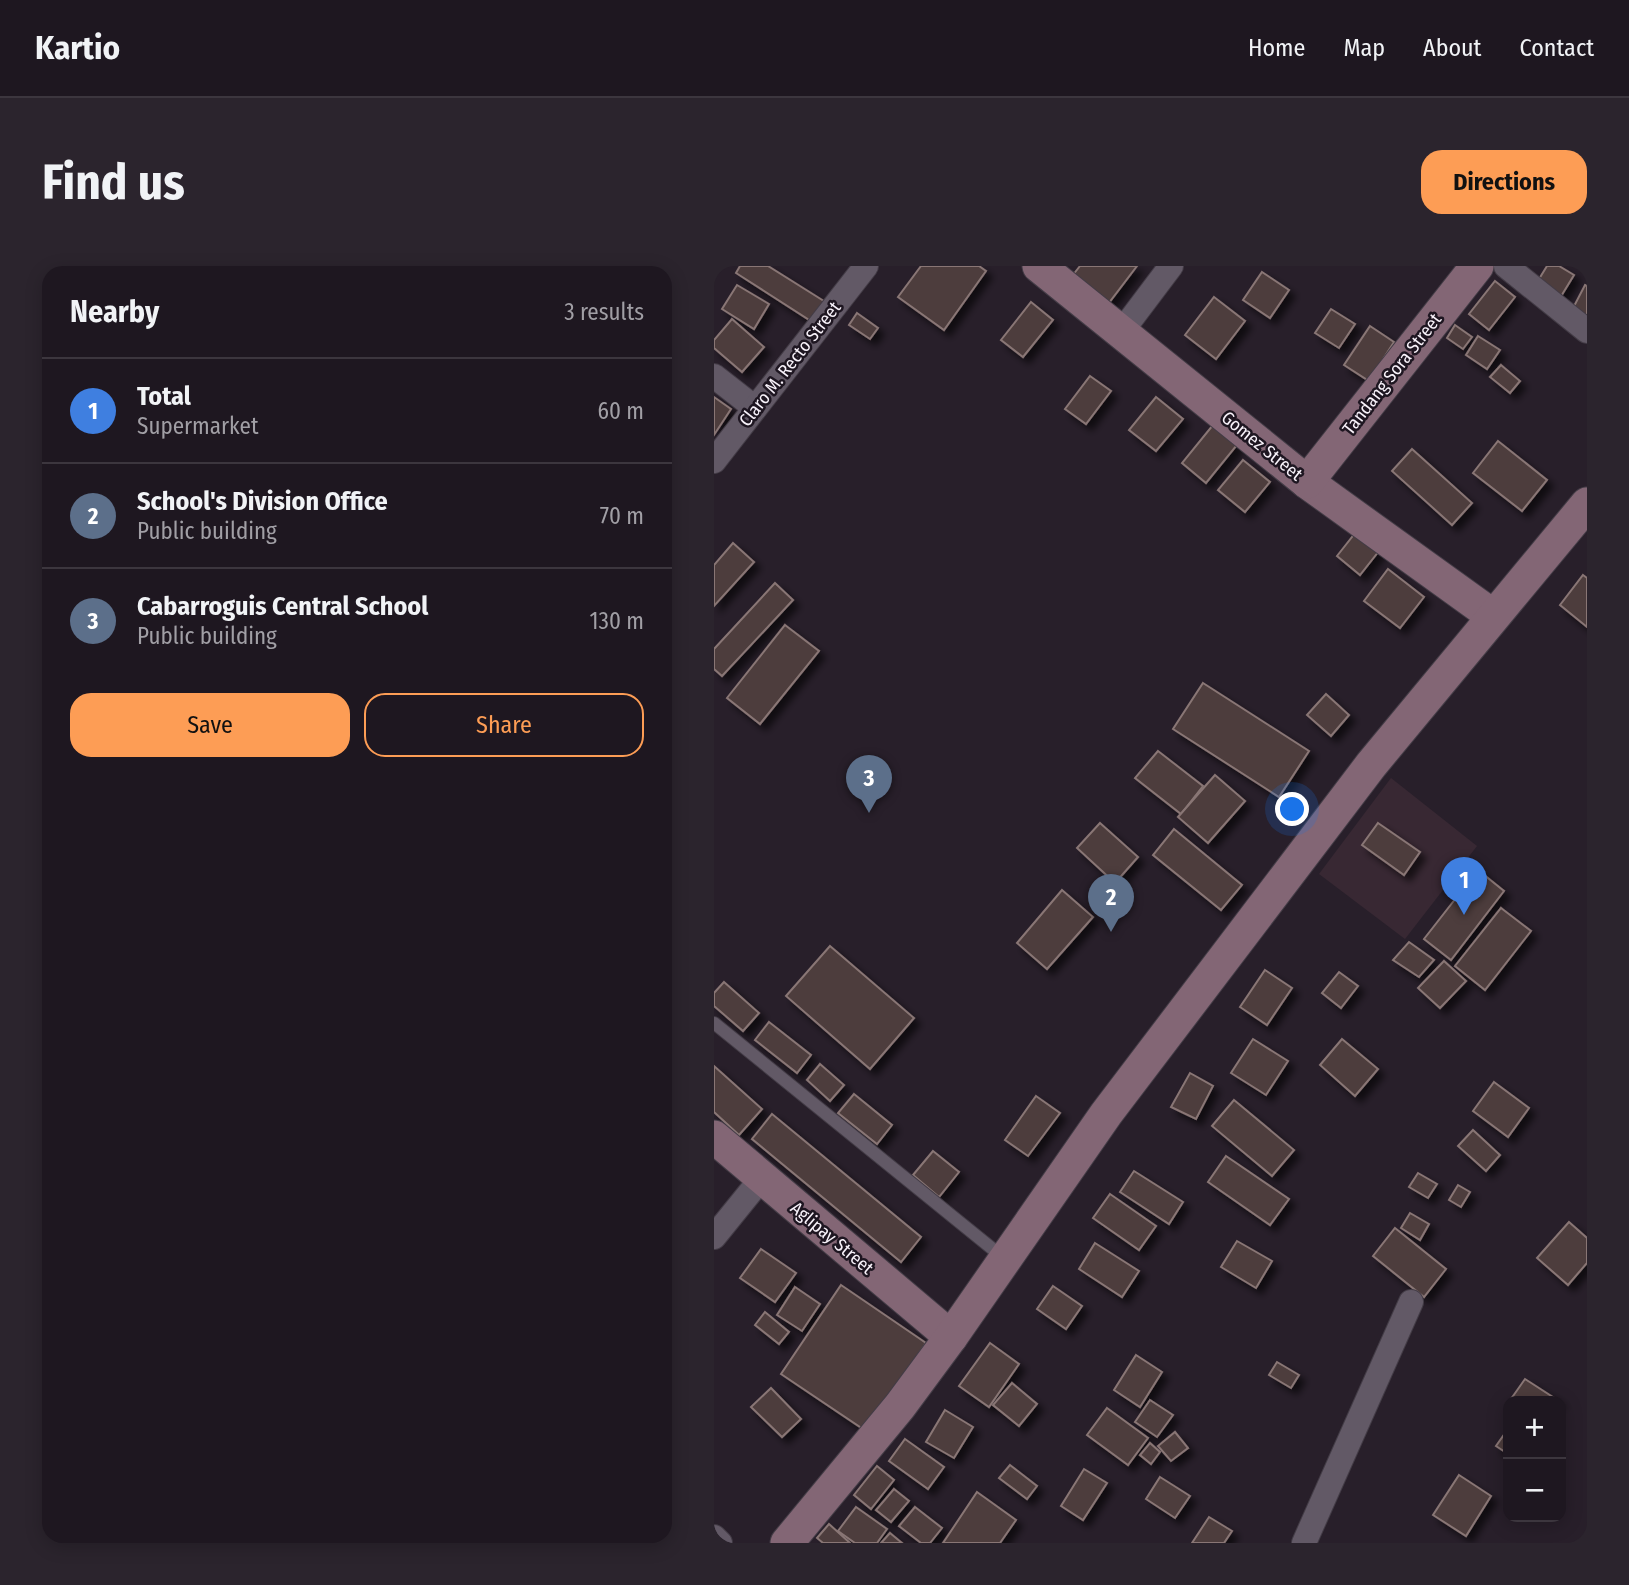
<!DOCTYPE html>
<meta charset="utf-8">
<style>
:root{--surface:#1e1720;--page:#2b242d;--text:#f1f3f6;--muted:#a19fa5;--line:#3c363e;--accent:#fd9d55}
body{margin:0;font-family:"Fira Sans Condensed",sans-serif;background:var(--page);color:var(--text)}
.controls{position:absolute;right:21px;bottom:21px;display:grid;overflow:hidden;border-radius:14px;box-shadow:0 4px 18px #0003}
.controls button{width:63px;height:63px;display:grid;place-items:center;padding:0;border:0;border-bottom:2px solid var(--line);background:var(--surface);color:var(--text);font:35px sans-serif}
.you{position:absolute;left:579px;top:544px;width:24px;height:24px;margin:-18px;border:5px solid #fff;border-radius:50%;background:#1a73e8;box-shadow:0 0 0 10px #1a73e833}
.badge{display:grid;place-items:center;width:46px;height:46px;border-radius:50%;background:var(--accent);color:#fff;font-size:23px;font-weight:700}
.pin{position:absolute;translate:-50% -58px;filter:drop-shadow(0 2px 4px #0008)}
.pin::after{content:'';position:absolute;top:37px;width:24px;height:21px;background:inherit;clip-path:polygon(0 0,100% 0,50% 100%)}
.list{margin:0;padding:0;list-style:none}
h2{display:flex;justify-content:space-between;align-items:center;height:91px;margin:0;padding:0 28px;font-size:30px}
h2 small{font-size:23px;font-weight:400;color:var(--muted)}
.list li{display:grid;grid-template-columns:46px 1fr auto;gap:21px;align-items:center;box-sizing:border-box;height:105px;padding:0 28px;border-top:2px solid var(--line)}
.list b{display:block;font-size:26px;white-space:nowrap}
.list p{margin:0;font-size:23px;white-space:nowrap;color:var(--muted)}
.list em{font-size:23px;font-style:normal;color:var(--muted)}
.actions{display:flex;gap:14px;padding:21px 28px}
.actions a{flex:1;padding:16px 0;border:2px solid var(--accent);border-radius:21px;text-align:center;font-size:24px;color:var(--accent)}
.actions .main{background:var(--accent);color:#111}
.map{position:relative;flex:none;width:873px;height:1277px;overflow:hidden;border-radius:21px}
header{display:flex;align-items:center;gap:42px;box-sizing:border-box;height:98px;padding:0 35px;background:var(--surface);border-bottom:2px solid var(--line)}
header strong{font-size:33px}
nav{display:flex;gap:38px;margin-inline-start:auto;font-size:24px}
.intro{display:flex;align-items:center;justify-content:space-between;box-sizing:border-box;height:168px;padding:0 42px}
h1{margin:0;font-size:49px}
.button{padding:18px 32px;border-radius:21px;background:var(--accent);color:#111;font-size:24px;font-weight:700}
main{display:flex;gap:42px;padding:0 42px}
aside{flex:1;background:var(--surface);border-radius:21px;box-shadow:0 4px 18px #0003}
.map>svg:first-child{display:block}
.commercial{fill:#382833}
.building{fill:#4d3d3c;stroke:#897675;stroke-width:2;filter:url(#shadow)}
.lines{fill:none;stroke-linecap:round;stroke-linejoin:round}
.lane-casing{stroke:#433c46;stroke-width:14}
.street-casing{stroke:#433c46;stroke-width:26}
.secondary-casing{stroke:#433c46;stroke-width:35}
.lane{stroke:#625966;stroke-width:12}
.street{stroke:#625966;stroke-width:24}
.secondary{stroke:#836675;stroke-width:33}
.labels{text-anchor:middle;stroke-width:5;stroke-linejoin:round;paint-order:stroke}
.street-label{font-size:18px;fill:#f8f2fa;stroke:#1e1621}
</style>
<header>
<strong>Kartio</strong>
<nav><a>Home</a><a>Map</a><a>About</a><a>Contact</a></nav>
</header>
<div class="intro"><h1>Find us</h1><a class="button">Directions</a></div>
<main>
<aside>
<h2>Nearby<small>3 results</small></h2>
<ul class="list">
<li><span class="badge" style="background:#3f7fe0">1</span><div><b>Total</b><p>Supermarket</p></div><em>60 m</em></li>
<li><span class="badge" style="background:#5c6f8a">2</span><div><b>School's Division Office</b><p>Public building</p></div><em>70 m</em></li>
<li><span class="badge" style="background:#5c6f8a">3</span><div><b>Cabarroguis Central School</b><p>Public building</p></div><em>130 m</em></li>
</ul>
<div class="actions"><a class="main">Save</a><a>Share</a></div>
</aside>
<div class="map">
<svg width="873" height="1277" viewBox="0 0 873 1277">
<defs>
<filter id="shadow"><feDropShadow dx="6" dy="6" stdDeviation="3.5" flood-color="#0009"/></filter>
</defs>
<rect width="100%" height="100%" fill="#281f2a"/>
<!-- commercial -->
<path class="commercial" d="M677,512L763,580L691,673L605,608Z"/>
<!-- building -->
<g class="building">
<path d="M26,0H54L113,37L100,57L22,7Z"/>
<path d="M207,0H265L272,5L230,64L184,31Z"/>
<path d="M366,0H423L391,42L355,14Z"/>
<path d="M833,0H845L860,9L846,32L822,18Z"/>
<path d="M548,6L575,24L556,52L529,34Z"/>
<path d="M781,15L801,31L775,64L755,48Z"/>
<path d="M23,19L55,38L40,63L8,43Z"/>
<path d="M871,19L873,20V52L858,44Z"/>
<path d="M500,31L531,55L502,93L471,69Z"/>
<path d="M317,36L339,54L309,91L287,74Z"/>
<path d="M617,43L641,58L625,82L601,67Z"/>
<path d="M143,47L164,62L156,73L135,59Z"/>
<path d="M18,53L50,81L28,106L0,82V74Z"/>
<path d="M741,59L758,71L749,83L733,72Z"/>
<path d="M656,60L680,76L655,115L630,99Z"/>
<path d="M764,70L786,84L773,103L752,89Z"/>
<path d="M787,99L806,115L796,127L776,111Z"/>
<path d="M376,110L397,125L372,158L351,143Z"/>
<path d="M0,131L17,143L0,169Z"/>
<path d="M442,131L469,153L442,185L415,164Z"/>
<path d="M499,159L523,179L492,217L468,197Z"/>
<path d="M784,175L833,214L808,245L759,207Z"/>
<path d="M698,183L758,237L738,259L678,205Z"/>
<path d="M529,194L556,216L531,246L504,224Z"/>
<path d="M642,266L665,285L646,309L623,290Z"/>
<path d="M19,277L40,296L0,340V299Z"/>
<path d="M674,303L710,331L686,362L650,335Z"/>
<path d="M869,309L873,312V361L846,339Z"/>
<path d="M61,317L79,334L8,410L0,403V383Z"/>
<path d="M71,359L105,385L46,458L13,432Z"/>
<path d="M489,417L595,485L565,531L459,463Z"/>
<path d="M612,428L635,449L617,470L593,449Z"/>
<path d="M444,485L489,520L467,548L421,512Z"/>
<path d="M501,509L531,535L494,577L464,551Z"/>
<path d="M386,557L424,591L401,617L363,582Z"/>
<path d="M664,557L706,586L690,609L648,579Z"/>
<path d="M460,563L528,619L507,644L439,589Z"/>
<path d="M764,604L790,625L737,694L710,673Z"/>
<path d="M348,624L379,651L333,703L303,677Z"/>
<path d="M787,642L817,665L771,724L741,700Z"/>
<path d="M695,676L720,694L705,711L679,694Z"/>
<path d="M116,680L200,752L156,803L72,730Z"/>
<path d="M730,695L752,715L726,742L704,722Z"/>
<path d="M551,704L578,722L553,759L526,741Z"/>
<path d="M625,706L644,720L627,742L608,727Z"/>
<path d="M10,716L45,747L29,765L0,740V727Z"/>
<path d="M55,756L97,789L83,807L41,774Z"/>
<path d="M539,773L574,795L552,829L517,807Z"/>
<path d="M628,773L664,803L641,830L606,799Z"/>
<path d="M106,798L130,819L116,835L93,814Z"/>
<path d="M0,800L48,843L25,869L0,846Z"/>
<path d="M476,807L499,820L482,853L457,841Z"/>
<path d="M780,816L815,842L794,871L759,845Z"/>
<path d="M140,828L178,859L163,878L124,847Z"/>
<path d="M322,830L346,847L314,890L291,874Z"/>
<path d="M520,834L580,884L558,910L498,860Z"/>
<path d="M58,848L207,971L187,996L38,873Z"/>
<path d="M759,864L786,889L772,905L744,880Z"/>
<path d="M219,885L245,906L225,931L199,909Z"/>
<path d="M512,890L575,933L556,959L494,916Z"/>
<path d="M420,905L469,936L455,958L406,926Z"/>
<path d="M704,907L723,918L714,932L695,921Z"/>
<path d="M744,919L756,926L747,941L735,934Z"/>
<path d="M396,928L442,960L425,984L379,952Z"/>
<path d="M696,947L715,958L706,974L687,962Z"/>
<path d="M855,956L873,972V997L854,1019L823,992Z"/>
<path d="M681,962L732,1003L710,1031L659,990Z"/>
<path d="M523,975L558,995L542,1022L507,1001Z"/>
<path d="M381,977L425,1005L408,1031L365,1003Z"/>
<path d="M47,983L82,1007L61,1036L26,1012Z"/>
<path d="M127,1019L212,1077L152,1165L67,1108Z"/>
<path d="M339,1020L368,1040L352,1063L323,1043Z"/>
<path d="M81,1021L106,1038L88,1065L63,1049Z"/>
<path d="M51,1046L75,1066L65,1078L41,1059Z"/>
<path d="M276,1077L305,1098L275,1141L245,1120Z"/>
<path d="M422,1089L448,1106L426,1141L400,1124Z"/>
<path d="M563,1096L585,1109L577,1122L555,1109Z"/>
<path d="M811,1113L845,1135H800L797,1133Z"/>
<path d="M298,1117L323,1138L305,1160L279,1139Z"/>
<path d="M57,1122L87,1153L68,1171L37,1141Z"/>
<path d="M436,1134L459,1149L443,1171L421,1156Z"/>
<path d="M393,1142L434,1172L414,1199L373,1169Z"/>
<path d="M231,1144L259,1161L240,1192L212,1176Z"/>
<path d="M794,1163V1188L782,1180Z"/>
<path d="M461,1166L474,1182L457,1195L444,1180Z"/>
<path d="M191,1173L230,1201L214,1223L175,1195Z"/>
<path d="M436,1177L446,1186L437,1198L426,1189Z"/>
<path d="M296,1199L323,1220L313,1233L285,1212Z"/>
<path d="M163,1200L180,1214L157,1243L140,1229Z"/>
<path d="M370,1203L393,1217L369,1254L347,1240Z"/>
<path d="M745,1209L777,1230L752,1270L719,1249Z"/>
<path d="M446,1211L476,1230L461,1252L432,1233Z"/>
<path d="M180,1223L195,1235L177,1256L162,1244Z"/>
<path d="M263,1226L302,1254L286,1277H229Z"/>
<path d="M142,1241L173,1263L163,1277H141L124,1265Z"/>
<path d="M201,1241L228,1262L216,1277H207L185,1260Z"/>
<path d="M495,1251L518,1265L510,1277H478Z"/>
<path d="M115,1258L136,1277H109L103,1272Z"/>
<path d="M176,1267L188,1277H167Z"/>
</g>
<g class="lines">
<defs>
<path id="lane" d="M0,757L291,993"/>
<g id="street">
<path d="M792,0L873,65"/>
<path d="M408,65L457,0"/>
<path d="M0,110L41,142"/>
<path d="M0,195L152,0"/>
<path d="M0,971L47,913"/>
<path d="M0,1271L6,1277"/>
<path d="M590,1277L697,1036"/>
</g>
<g id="secondary">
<path d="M325,0L593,216L779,350"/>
<path d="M593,216L763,0"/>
<path d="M0,871L237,1071"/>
<path d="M73,1277L186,1140L237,1071L392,848L657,499L873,238"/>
</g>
</defs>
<!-- lane casing -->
<use href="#lane" class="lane-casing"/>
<!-- street casing -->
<use href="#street" class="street-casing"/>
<!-- secondary casing -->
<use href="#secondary" class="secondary-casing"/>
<!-- lane -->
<use href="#lane" class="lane"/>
<!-- street -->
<use href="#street" class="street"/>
<!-- secondary -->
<use href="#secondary" class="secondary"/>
</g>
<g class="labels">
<!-- street labels -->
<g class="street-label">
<text transform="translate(76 98) rotate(-52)" y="6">Claro M. Recto Street</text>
<text transform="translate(678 108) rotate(-52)" y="6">Tandang Sora Street</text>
<text transform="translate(548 180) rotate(39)" y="6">Gomez Street</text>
<text transform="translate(118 972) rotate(40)" y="6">Aglipay Street</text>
</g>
</g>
</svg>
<div class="controls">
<button>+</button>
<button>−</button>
</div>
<div class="you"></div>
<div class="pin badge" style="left:750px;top:649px;background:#3f7fe0">1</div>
<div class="pin badge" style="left:397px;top:666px;background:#5c6f8a">2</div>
<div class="pin badge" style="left:155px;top:547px;background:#5c6f8a">3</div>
</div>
</main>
